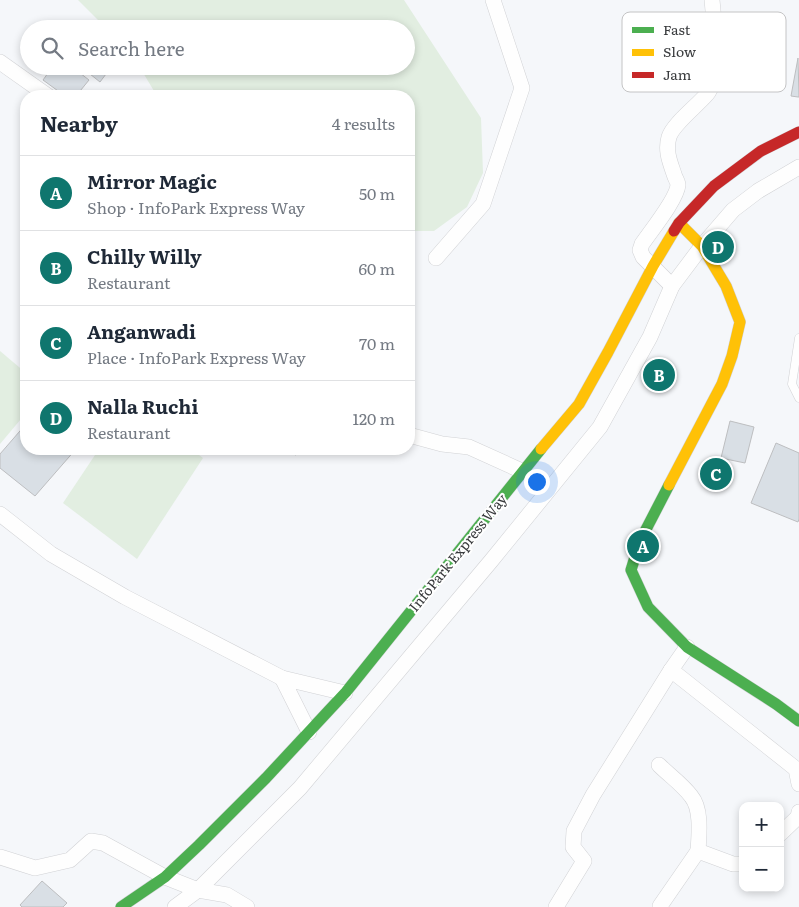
<!DOCTYPE html>
<meta charset="utf-8">
<style>
:root{--surface:#fff;--page:#f2f2f3;--text:#1f2937;--muted:#747a83;--line:#e0e1e3;--accent:#0f766e}
body{margin:0;font-family:Literata,serif;background:var(--page);color:var(--text)}
.controls{position:absolute;right:15px;bottom:15px;display:grid;overflow:hidden;border-radius:10px;box-shadow:0 2px 8px #0003}
.controls button{width:45px;height:45px;display:grid;place-items:center;padding:0;border:0;border-bottom:1px solid var(--line);background:var(--surface);color:var(--text);font:25px sans-serif}
.you{position:absolute;left:536px;top:481px;width:18px;height:18px;margin:-12px;border:4px solid #fff;border-radius:50%;background:#1a73e8;box-shadow:0 0 0 8px #1a73e833}
.badge{display:grid;place-items:center;width:32px;height:32px;border-radius:50%;background:var(--accent);color:#fff;font-size:16px;font-weight:700}
.pin{position:absolute;translate:-50% -50%;border:2px solid #fff;box-shadow:0 1px 5px #0006}
.list{margin:0;padding:0;list-style:none}
h2{display:flex;justify-content:space-between;align-items:center;height:65px;margin:0;padding:0 20px;font-size:21px}
h2 small{font-size:16px;font-weight:400;color:var(--muted)}
.list li{display:grid;grid-template-columns:32px 1fr auto;gap:15px;align-items:center;box-sizing:border-box;height:75px;padding:0 20px;border-top:1px solid var(--line)}
.list b{display:block;font-size:19px;white-space:nowrap}
.list p{margin:0;font-size:16px;white-space:nowrap;color:var(--muted)}
.list em{font-size:16px;font-style:normal;color:var(--muted)}
.icon{flex:none;width:28px;height:28px;fill:none;stroke:currentColor;stroke-width:2;stroke-linecap:round;stroke-linejoin:round}
.map{position:relative;flex:none;width:799px;height:907px;overflow:hidden}
.search{position:absolute;background:var(--surface);box-shadow:0 2px 8px #0003;left:20px;top:20px;width:395px;height:55px;display:flex;align-items:center;gap:12px;box-sizing:border-box;padding:0 18px;border-radius:28px;color:var(--muted);font-size:19px}
.panel{position:absolute;background:var(--surface);box-shadow:0 2px 8px #0003;left:20px;top:90px;width:395px;height:365px;border-radius:20px}
.map>svg:first-child{display:block}
.green{fill:#e2eee1}
.building{fill:#d9dfe5;stroke:#bdbec0}
.lines{fill:none;stroke-linecap:round;stroke-linejoin:round}
.lane-casing{stroke:#d1d2d5;stroke-width:9}
.street-casing{stroke:#d1d2d5;stroke-width:16}
.fast-casing{stroke:#d1d2d5;stroke-width:12}
.slow-casing{stroke:#d1d2d5;stroke-width:12}
.jam-casing{stroke:#d1d2d5;stroke-width:12}
.lane{stroke:#fefefe;stroke-width:8}
.street{stroke:#fefefe;stroke-width:15}
.fast{stroke:#4caf50;stroke-width:11}
.slow{stroke:#ffc107;stroke-width:11}
.jam{stroke:#c62828;stroke-width:11}
.labels{text-anchor:middle;stroke-width:4;stroke-linejoin:round;paint-order:stroke}
.street-label{font-size:14px;fill:#393b3d;stroke:#fff}
.key{fill:#fff;stroke:#c4c4c5;stroke-width:1}
.key-label{font-size:14px;fill:#393b3d}
</style>
<div class="map">
<svg width="799" height="907" viewBox="0 0 799 907">
<rect width="100%" height="100%" fill="#f5f7fa"/>
<!-- green -->
<g class="green">
<path d="M78,0H404L481,118L483,173L467,207L434,231H409V96H157L139,66H406V29H107Z"/>
<path d="M0,351L26,373V413L0,444Z"/>
<path d="M99,449H191L203,458L137,559L63,503Z"/>
</g>
<!-- building -->
<g class="building">
<path d="M798,58L799,97H798L791,96Z"/>
<path d="M53,66H71L89,80L76,96H65L43,80Z"/>
<path d="M80,66H112L100,82Z"/>
<path d="M730,421L754,427L745,463L721,458Z"/>
<path d="M26,424V449H76L35,496L0,468V454Z"/>
<path d="M776,443L799,453V519L798,522L751,503Z"/>
<path d="M281,449H299L296,455Z"/>
<path d="M710,465H723L721,470L724,480L710,479Z"/>
<path d="M42,881L67,903L63,907H22L20,905Z"/>
</g>
<g class="lines">
<defs>
<path id="lane" d="M799,338L792,384L799,398"/>
<g id="street">
<path d="M0,62L48,96"/>
<path d="M436,258L483,204L522,88L493,0"/>
<path d="M672,286L643,257L640,250L642,244C650,232 677,199 678,185C678,182 675,178 674,174C670,162 665,151 669,137C673,124 697,106 707,94C721,78 714,21 712,0"/>
<path d="M409,435L442,444L469,447L522,471"/>
<path d="M0,514L51,554L125,597L282,678"/>
<path d="M671,670L796,769L799,784"/>
<path d="M309,732L282,678L345,693"/>
<path d="M659,765C669,775 682,784 691,796C702,809 699,835 698,851"/>
<path d="M780,834L798,817L799,812"/>
<path d="M0,857L35,868L70,860L91,841L103,843L165,877L198,890L227,895L247,907"/>
<path d="M660,906L698,851L733,864H743"/>
<path d="M175,907L198,890L300,788L491,561L600,427L650,337L672,286L702,246L733,210L758,191L799,167"/>
<path d="M556,907L584,861L573,847L574,831L593,795L671,670L687,647"/>
</g>
<g id="fast">
<path d="M669,485L640,541L631,570L648,607L687,647L776,704L799,721"/>
<path d="M121,907L165,877L199,845L266,778L346,692L541,449"/>
</g>
<g id="slow">
<path d="M541,449L579,404L608,352L653,266L674,231"/>
<path d="M669,485L722,384L732,356L740,322L726,286L702,246L679,223"/>
</g>
<path id="jam" d="M674,231L679,223L714,186L761,151L799,132"/>
</defs>
<!-- lane casing -->
<use href="#lane" class="lane-casing"/>
<!-- street casing -->
<use href="#street" class="street-casing"/>
<!-- fast casing -->
<use href="#fast" class="fast-casing"/>
<!-- slow casing -->
<use href="#slow" class="slow-casing"/>
<!-- jam casing -->
<use href="#jam" class="jam-casing"/>
<!-- lane -->
<use href="#lane" class="lane"/>
<!-- street -->
<use href="#street" class="street"/>
<!-- fast -->
<use href="#fast" class="fast"/>
<!-- slow -->
<use href="#slow" class="slow"/>
<!-- jam -->
<use href="#jam" class="jam"/>
</g>
<g class="labels">
<!-- street labels -->
<g class="street-label">
<text transform="translate(458 553) rotate(-51)" y="5">InfoPark Express Way</text>
</g>
</g>
<!-- legend -->
<rect x="622" y="12" width="164" height="80" rx="8" class="key"/>
<rect x="632" y="27" width="22" height="6" fill="#4caf50"/>
<rect x="632" y="49" width="22" height="7" fill="#ffc107"/>
<rect x="632" y="72" width="22" height="6" fill="#c62828"/>
<g class="key-label">
<text x="663" y="35">Fast</text>
<text x="663" y="57">Slow</text>
<text x="663" y="80">Jam</text>
</g>
</svg>
<div class="controls">
<button>+</button>
<button>−</button>
</div>
<div class="you"></div>
<div class="pin badge" style="left:643px;top:546px">A</div>
<div class="pin badge" style="left:659px;top:375px">B</div>
<div class="pin badge" style="left:716px;top:474px">C</div>
<div class="pin badge" style="left:718px;top:247px">D</div>
<div class="search"><svg class="icon" aria-label="search" viewBox="0 0 24 24"><circle cx="10" cy="10" r="6"/><path d="M15 15l6 6"/></svg>Search here</div>
<section class="panel">
<h2>Nearby<small>4 results</small></h2>
<ul class="list">
<li><span class="badge">A</span><div><b>Mirror Magic</b><p>Shop · InfoPark Express Way</p></div><em>50 m</em></li>
<li><span class="badge">B</span><div><b>Chilly Willy</b><p>Restaurant</p></div><em>60 m</em></li>
<li><span class="badge">C</span><div><b>Anganwadi</b><p>Place · InfoPark Express Way</p></div><em>70 m</em></li>
<li><span class="badge">D</span><div><b>Nalla Ruchi</b><p>Restaurant</p></div><em>120 m</em></li>
</ul>
</section>
</div>
